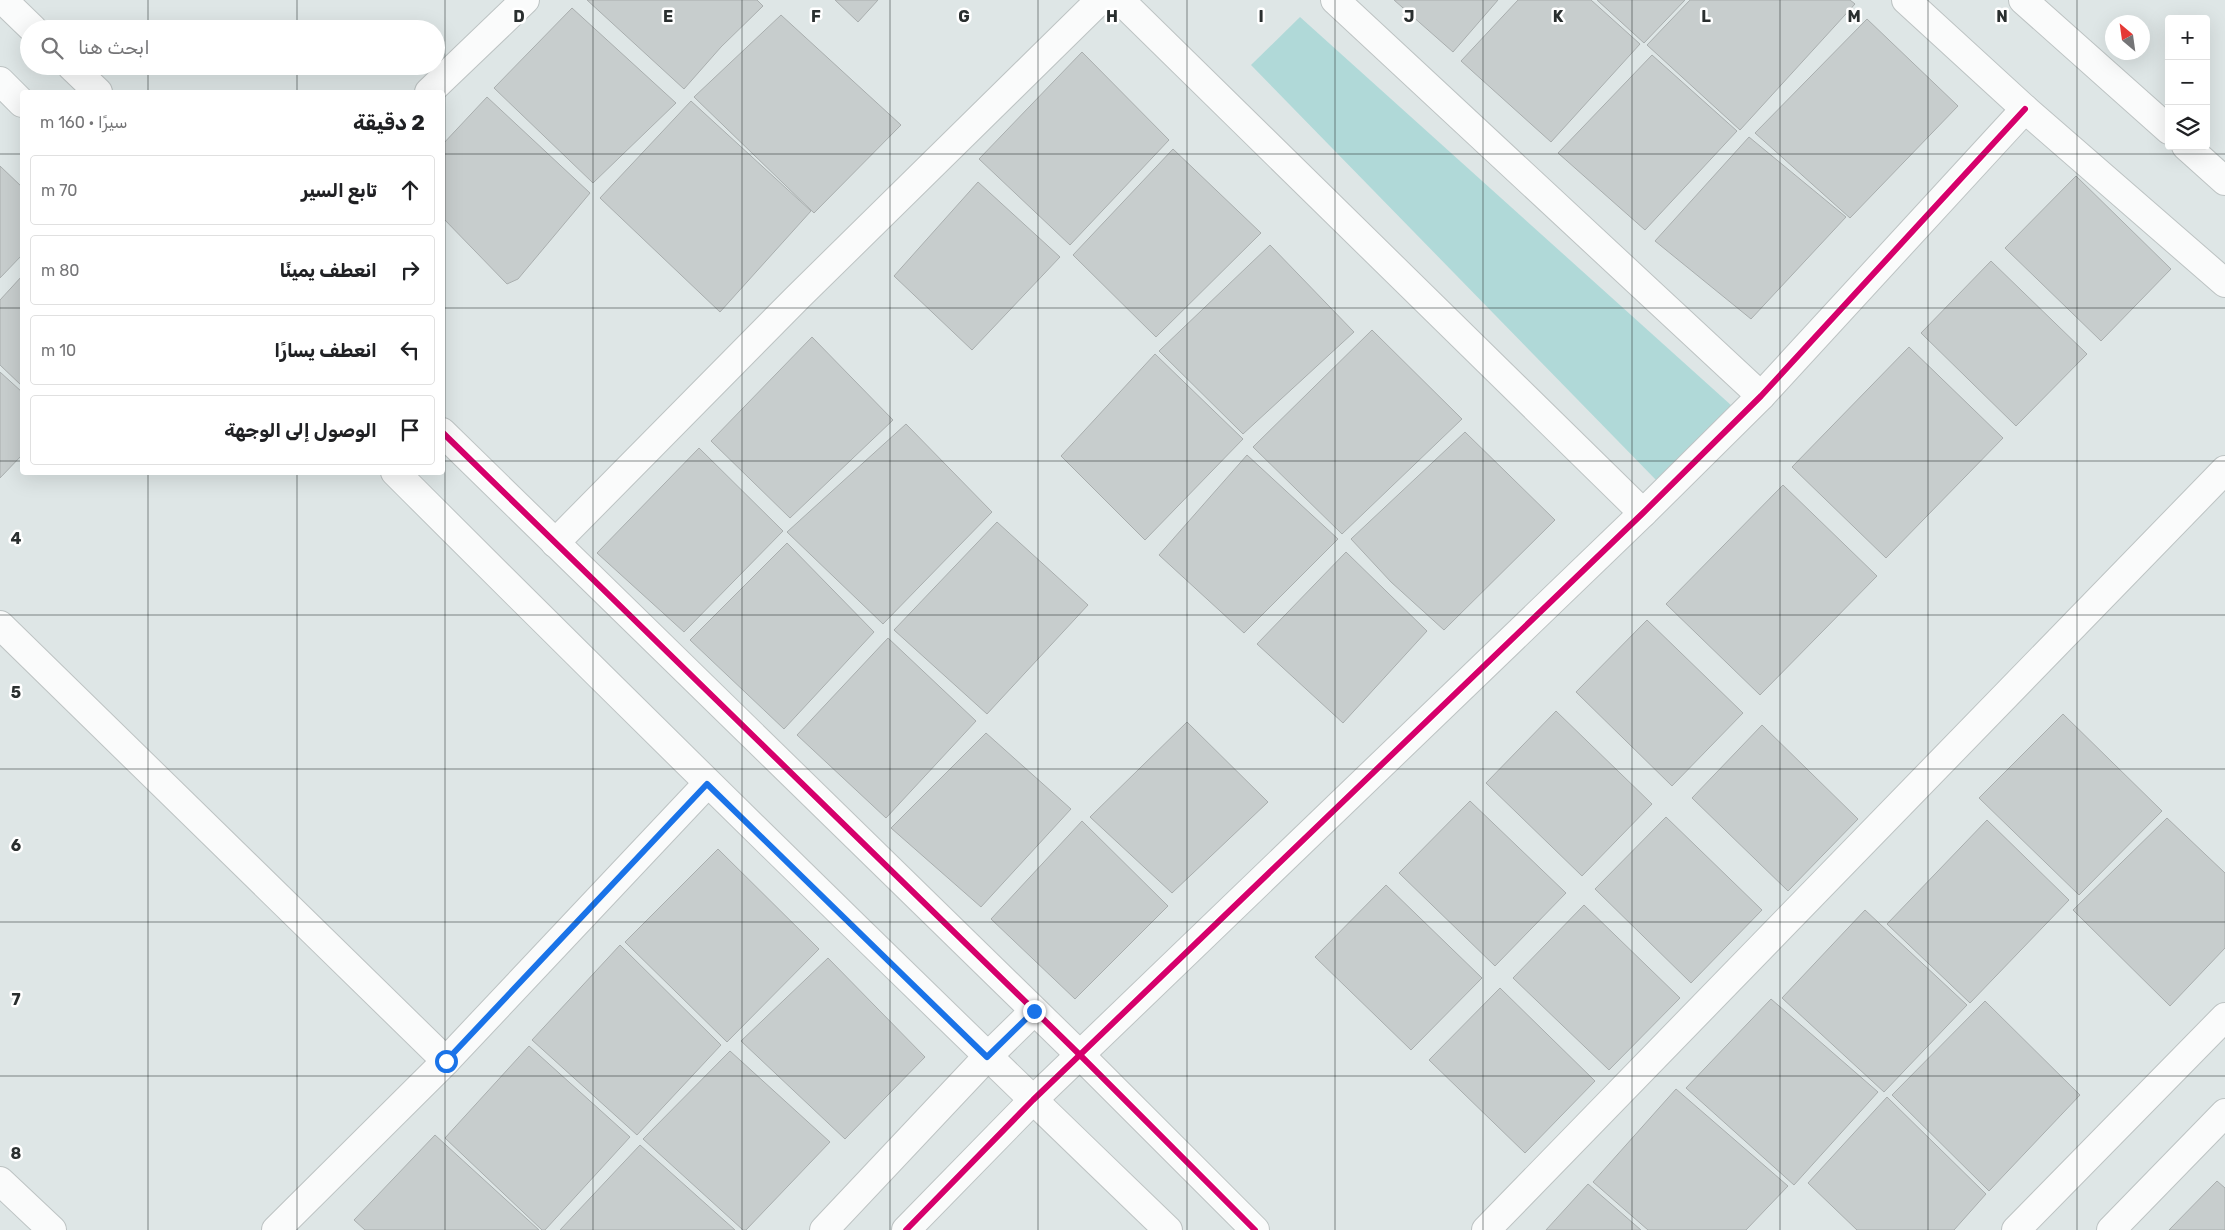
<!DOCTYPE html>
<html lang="ar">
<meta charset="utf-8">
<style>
:root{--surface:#fff;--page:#f2f2f2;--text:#202124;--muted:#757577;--line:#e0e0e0}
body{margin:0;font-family:Rubik,Vazirmatn,sans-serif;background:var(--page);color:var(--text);direction:rtl}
.controls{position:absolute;right:15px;top:15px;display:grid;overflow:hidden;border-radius:5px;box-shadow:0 5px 20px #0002}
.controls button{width:45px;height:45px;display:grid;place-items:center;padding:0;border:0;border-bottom:1px solid var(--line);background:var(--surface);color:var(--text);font:25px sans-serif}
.compass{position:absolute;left:2105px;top:15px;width:45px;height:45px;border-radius:50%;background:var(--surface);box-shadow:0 5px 20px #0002;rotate:331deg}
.stop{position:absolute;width:15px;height:15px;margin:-11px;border:4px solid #1a73e8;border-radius:50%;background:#fff}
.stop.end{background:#1a73e8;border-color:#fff;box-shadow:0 1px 5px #0008}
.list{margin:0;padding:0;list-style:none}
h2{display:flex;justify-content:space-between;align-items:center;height:65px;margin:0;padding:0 20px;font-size:21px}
h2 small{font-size:16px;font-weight:400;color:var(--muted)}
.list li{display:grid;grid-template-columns:32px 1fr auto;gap:15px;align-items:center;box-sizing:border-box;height:70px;margin:0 10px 10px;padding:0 10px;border:1px solid var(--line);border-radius:5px}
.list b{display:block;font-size:19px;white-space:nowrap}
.list em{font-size:16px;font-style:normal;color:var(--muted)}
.icon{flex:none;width:28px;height:28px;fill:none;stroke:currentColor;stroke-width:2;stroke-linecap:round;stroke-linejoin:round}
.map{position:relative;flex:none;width:2225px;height:1230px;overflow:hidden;direction:ltr}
.search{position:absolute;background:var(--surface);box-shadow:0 5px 20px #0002;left:20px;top:20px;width:425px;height:55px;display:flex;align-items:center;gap:12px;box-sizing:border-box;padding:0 18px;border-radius:28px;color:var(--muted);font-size:19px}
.panel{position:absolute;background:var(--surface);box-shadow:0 5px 20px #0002;left:20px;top:90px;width:425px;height:385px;border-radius:5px;direction:rtl}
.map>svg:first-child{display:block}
.green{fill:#b0d9d8}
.building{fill:#c7cdcd;stroke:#a9aeae}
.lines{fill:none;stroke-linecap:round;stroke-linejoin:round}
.minor-casing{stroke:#bdc3c3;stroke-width:30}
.minor{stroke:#fafbfb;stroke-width:28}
.cycleway-casing{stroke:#fff;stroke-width:9}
.cycleway{stroke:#d6006c;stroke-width:6}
.route{stroke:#1a73e8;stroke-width:6}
.grid{fill:none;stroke:#2a2f2f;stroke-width:1;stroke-opacity:0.55}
.grid-label{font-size:16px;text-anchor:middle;font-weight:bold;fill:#2a2f2f;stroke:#fff;stroke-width:5;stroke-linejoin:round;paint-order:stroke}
</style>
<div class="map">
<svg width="2225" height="1230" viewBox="0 0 2225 1230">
<rect width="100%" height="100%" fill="#dee6e6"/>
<!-- green -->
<path class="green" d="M1300,17L1732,406L1657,481L1251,65Z"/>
<!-- building -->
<g class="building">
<path d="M587,0H757L763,6L721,47L684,89Z"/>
<path d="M835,0H878L858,22Z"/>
<path d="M1394,0H1498L1453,52Z"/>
<path d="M1518,0H1591L1640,44L1551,142L1461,61Z"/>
<path d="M1597,0H1685L1644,43Z"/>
<path d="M1690,0H1850L1855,4L1740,130L1647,45Z"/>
<path d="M572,8L676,103L593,183L494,88Z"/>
<path d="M781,15L901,125L814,213L694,97Z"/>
<path d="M1867,19L1958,106L1850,218L1755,133Z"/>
<path d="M1082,52L1169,140L1070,245L979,159Z"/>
<path d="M1652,55L1737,131L1645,230L1558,153Z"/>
<path d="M487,97L590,193L518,279L507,284L442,217V145Z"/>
<path d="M691,101L811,211L720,312L600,198Z"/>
<path d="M1749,137L1846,217L1751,319L1655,241Z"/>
<path d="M1173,149L1261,233L1156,337L1073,255Z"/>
<path d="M0,166L22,187V255L0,278Z"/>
<path d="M2076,176L2171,269L2101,341L2005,248Z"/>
<path d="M978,182L1060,257L972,350L894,276Z"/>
<path d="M1270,245L1354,332L1243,434L1159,351Z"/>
<path d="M1991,261L2087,354L2016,426L1921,333Z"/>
<path d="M22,276V386L0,365V300Z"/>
<path d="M1372,330L1462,419L1342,534L1253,447Z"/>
<path d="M812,337L893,420L790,518L711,441Z"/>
<path d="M1909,347L2003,438L1886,558L1792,467Z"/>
<path d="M1155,354L1243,439L1145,540L1061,456Z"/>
<path d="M0,372L22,392V455L0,478Z"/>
<path d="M906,424L992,512L883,624L787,532Z"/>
<path d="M1465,432L1555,520L1444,630L1391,582L1351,539Z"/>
<path d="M699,448L783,531L684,632L597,553Z"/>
<path d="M1247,455L1338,539L1244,633L1159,555Z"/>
<path d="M1783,485L1877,576L1760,695L1666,604Z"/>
<path d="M997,522L1088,605L987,714L894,630Z"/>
<path d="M787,543L874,632L784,729L690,640Z"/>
<path d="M1346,552L1427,631L1343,723L1257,644Z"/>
<path d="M1647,620L1743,713L1672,786L1576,692Z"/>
<path d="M888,638L976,721L886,818L797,735Z"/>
<path d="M1556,711L1652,804L1582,876L1486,783Z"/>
<path d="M2063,714L2162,811L2079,895L1979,798Z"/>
<path d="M1187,722L1268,802L1172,893L1090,817Z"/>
<path d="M1762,725L1858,819L1788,891L1692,798Z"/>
<path d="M986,733L1071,809L981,907L891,828Z"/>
<path d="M1470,801L1566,893L1495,966L1399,873Z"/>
<path d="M1666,817L1762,910L1691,983L1595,889Z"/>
<path d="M2167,818L2225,873V948L2170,1006L2073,910Z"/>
<path d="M1987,820L2069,900L1970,1003L1887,924Z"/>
<path d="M1082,821L1168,906L1075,999L991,919Z"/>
<path d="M718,849L819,949L727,1042L625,942Z"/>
<path d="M1386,885L1482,978L1411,1050L1315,957Z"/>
<path d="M1584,905L1680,998L1609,1070L1513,978Z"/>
<path d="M1865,910L1967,1005L1884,1092L1782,998Z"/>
<path d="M620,945L721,1045L637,1135L532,1040Z"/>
<path d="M828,958L925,1057L845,1139L741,1041Z"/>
<path d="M1500,988L1595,1081L1525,1153L1429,1060Z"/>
<path d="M1771,999L1878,1092L1794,1185L1686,1088Z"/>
<path d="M1985,1001L2080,1095L1989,1191L1892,1095Z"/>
<path d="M529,1046L630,1137L545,1230H542L445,1138Z"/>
<path d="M730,1051L830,1142L746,1230H743L643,1139Z"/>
<path d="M1676,1089L1788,1186L1746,1230H1648L1593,1182Z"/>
<path d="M1887,1097L1986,1194L1954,1230H1857L1808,1183Z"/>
<path d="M435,1135L539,1230H365L354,1220Z"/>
<path d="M640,1145L735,1230H560Z"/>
<path d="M2217,1181L2225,1188V1230H2169Z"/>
<path d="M1588,1184L1641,1230H1546Z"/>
</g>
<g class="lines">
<defs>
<g id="minor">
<path d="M3,0L33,29"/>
<path d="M1120,0L1643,513"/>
<path d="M1335,0L1761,396"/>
<path d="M1906,0L2025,109L2225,283"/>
<path d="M2023,0L2169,130"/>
<path d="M71,66L98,92"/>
<path d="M0,81L22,103"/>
<path d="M429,92L525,0"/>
<path d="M2186,146L2225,181"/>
<path d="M442,432L1080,1055L1255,1230"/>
<path d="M395,472C650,727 908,980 1168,1230"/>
<path d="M555,543L797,298L1100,0"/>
<path d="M0,625L446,1061"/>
<path d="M0,1181L52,1230"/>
<path d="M276,1230L446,1061L707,784"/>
<path d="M824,1230L987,1057L1034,1011"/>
<path d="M906,1230L1033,1100L1643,513L1761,396L2025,109"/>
<path d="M1486,1230L2225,470"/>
<path d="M2016,1230L2225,1017"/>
<path d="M2111,1230L2225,1113"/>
</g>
</defs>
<!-- minor casing -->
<use href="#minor" class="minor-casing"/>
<!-- minor -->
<use href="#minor" class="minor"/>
<defs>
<g id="cycleway">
<path d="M442,432L1080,1055L1255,1230"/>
<path d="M906,1230L1033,1100L1643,513L1761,396L2025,109"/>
</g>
</defs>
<!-- cycleway casing -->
<use href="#cycleway" class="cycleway-casing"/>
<!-- cycleway -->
<use href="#cycleway" class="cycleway"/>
</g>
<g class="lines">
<!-- route -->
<path class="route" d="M446,1061L707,784L987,1057L1034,1011"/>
</g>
<!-- grid -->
<path class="grid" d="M148,0V29M297,0V29M445,0V1230M593,0V1230M742,0V1230M890,0V1230M1038,0V1230M1187,0V1230M1335,0V1230M1483,0V1230M1632,0V1230M1780,0V1230M1928,0V1230M2077,0V1230M148,66V92M297,66V92M0,154H22M442,154H2225M0,308H22M442,308H2225M0,461H22M442,461H2225M148,472V1230M297,472V1230M0,615H2225M0,769H2225M0,922H2225M0,1076H2225"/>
<g class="grid-label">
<text x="519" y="22">D</text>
<text x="668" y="22">E</text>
<text x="816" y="22">F</text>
<text x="964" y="22">G</text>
<text x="1112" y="22">H</text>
<text x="1261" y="22">I</text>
<text x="1409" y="22">J</text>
<text x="1558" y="22">K</text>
<text x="1706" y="22">L</text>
<text x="1854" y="22">M</text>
<text x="2002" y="22">N</text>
<text x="16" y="544">4</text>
<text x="16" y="698">5</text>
<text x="16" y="851">6</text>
<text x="16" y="1005">7</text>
<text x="16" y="1159">8</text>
</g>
</svg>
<div class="controls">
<button>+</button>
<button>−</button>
<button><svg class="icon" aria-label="layers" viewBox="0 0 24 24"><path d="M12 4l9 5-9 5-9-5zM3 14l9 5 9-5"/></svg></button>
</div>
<svg class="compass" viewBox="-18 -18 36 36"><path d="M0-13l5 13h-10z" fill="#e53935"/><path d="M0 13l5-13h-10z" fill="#757577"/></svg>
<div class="stop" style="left:446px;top:1061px"></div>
<div class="stop end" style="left:1034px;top:1011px"></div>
<div class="search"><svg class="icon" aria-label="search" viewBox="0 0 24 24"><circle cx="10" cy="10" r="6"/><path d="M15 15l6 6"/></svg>ابحث هنا</div>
<section class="panel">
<h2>2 دقيقة<small>سيرًا · 160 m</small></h2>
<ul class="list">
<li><svg class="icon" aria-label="ahead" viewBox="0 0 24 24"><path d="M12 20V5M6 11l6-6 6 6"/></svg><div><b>تابع السير</b></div><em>70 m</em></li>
<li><svg class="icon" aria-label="right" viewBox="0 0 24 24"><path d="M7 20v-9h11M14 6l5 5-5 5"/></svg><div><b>انعطف يمينًا</b></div><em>80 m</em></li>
<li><svg class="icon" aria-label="left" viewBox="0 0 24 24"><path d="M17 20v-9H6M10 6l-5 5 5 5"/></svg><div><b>انعطف يسارًا</b></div><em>10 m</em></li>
<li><svg class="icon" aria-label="arrive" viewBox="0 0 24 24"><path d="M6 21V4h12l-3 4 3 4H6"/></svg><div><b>الوصول إلى الوجهة</b></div></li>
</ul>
</section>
</div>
